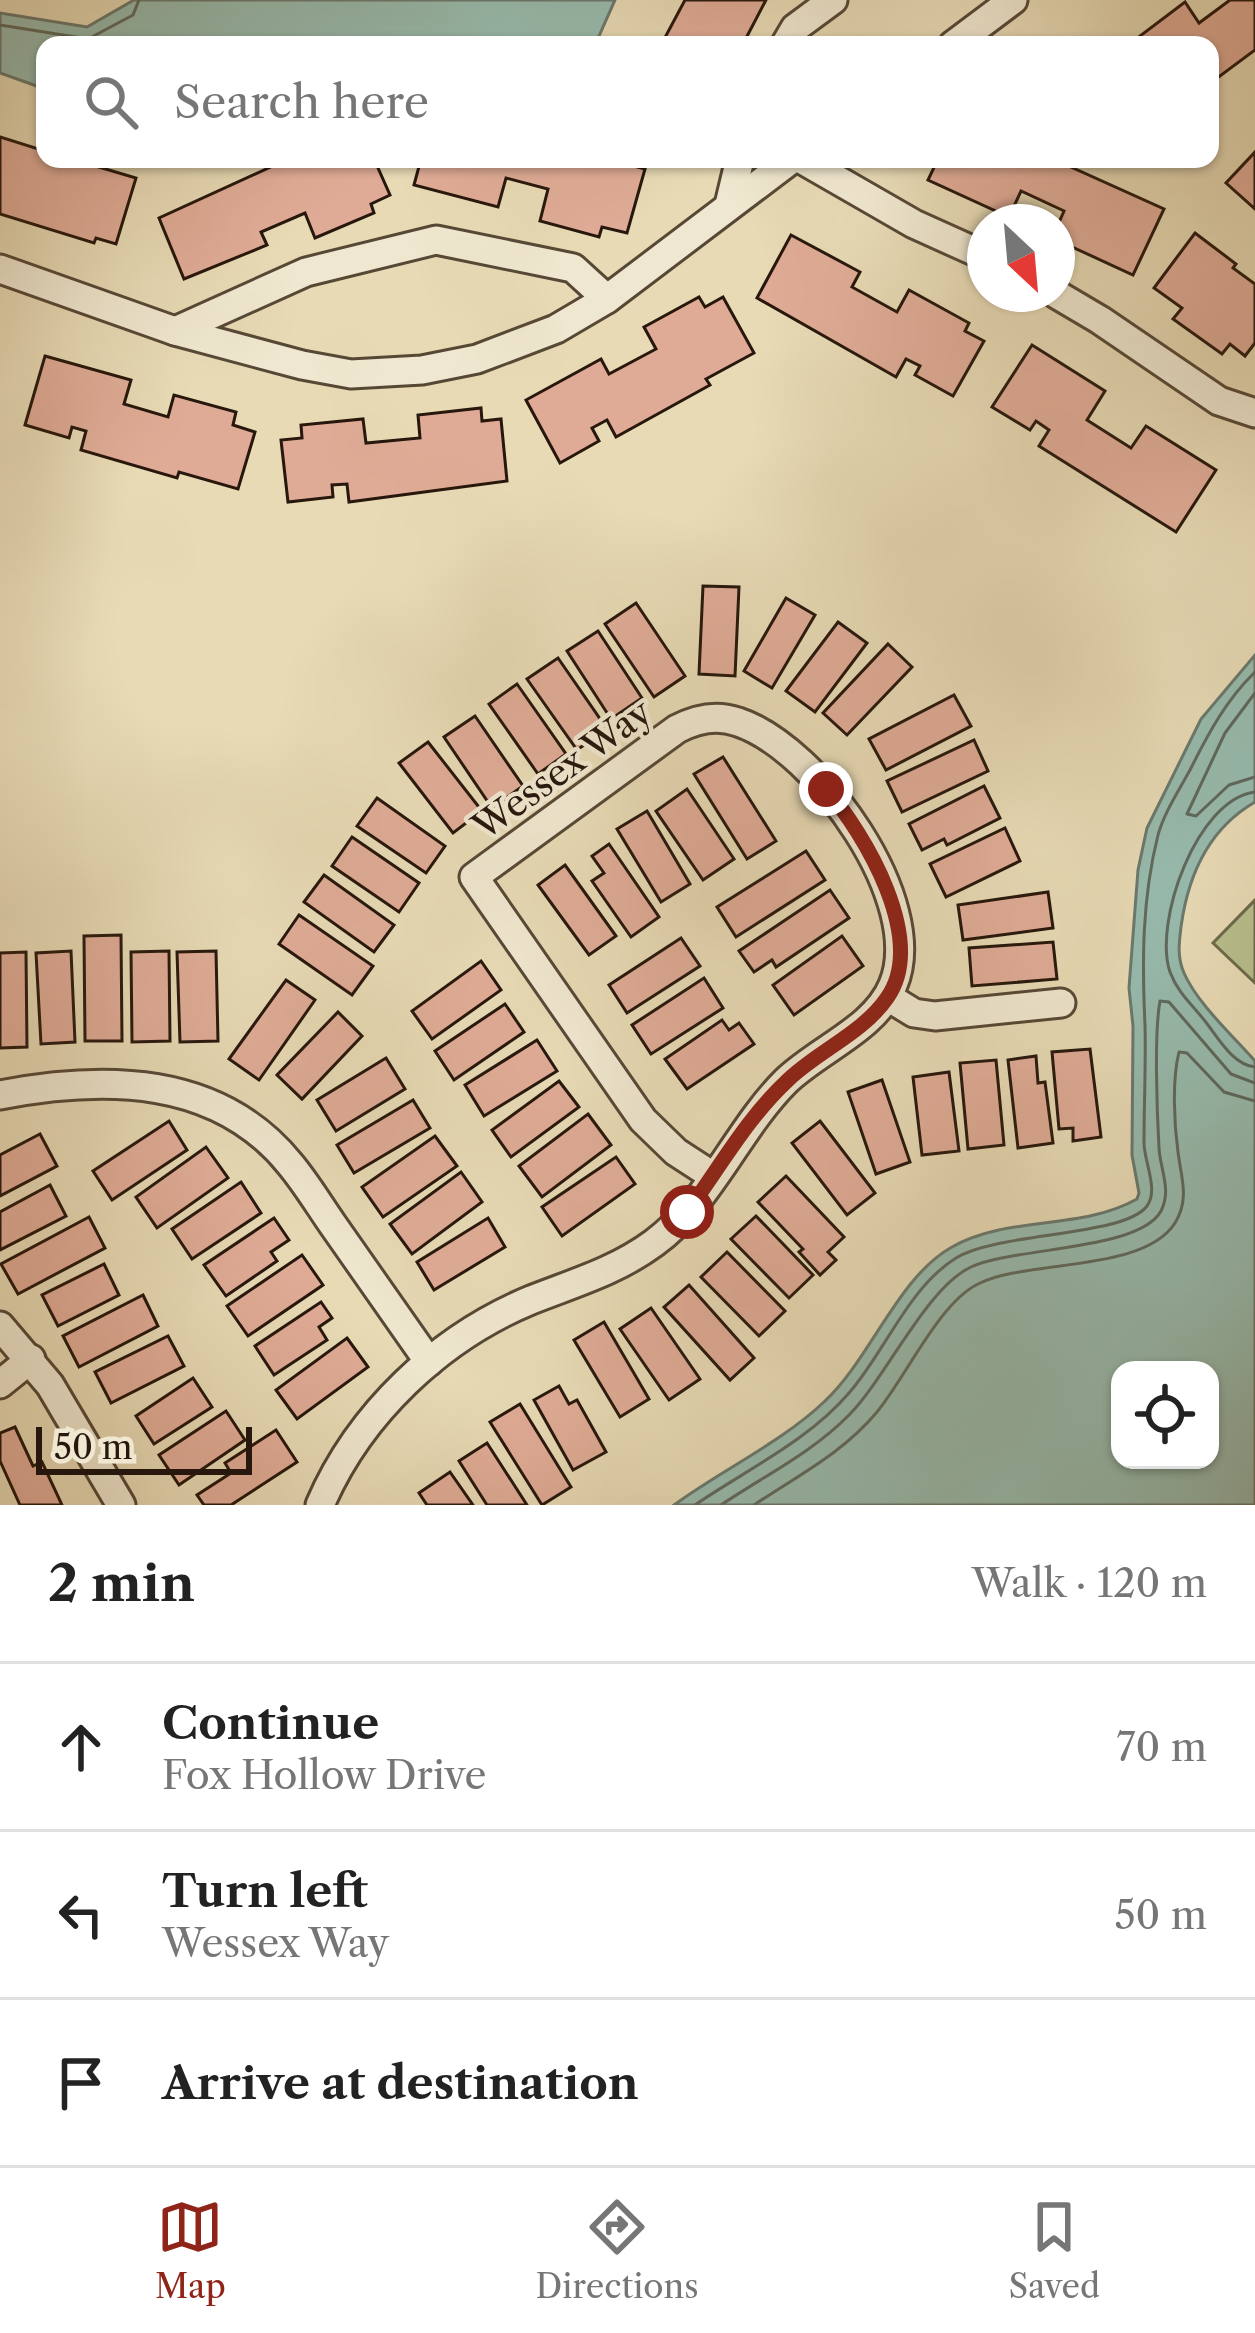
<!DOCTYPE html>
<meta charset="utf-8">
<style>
:root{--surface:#fff;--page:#f6f6f6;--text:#222;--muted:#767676;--line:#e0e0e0;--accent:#8f2418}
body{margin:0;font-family:"Libre Caslon Text",serif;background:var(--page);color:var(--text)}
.controls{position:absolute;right:36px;bottom:36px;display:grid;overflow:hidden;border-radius:24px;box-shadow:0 3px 9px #0004}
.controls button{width:108px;height:108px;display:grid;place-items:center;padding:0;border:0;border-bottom:3px solid var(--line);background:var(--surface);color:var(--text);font:60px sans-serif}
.compass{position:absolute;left:967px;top:204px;width:108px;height:108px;border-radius:50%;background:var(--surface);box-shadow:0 3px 9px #0004;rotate:154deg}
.scale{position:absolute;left:36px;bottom:30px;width:216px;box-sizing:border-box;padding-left:12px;border:6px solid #27170c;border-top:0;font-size:33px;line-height:42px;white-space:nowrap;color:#27170c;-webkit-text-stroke:9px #efe7cf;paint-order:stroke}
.stop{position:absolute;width:36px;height:36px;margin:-27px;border:9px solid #8f2418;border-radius:50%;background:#fff}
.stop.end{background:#8f2418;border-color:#fff;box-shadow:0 3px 12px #0008}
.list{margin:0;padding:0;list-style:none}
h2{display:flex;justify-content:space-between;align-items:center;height:156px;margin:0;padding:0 48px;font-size:51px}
h2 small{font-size:39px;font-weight:400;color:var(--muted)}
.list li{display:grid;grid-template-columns:78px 1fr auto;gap:36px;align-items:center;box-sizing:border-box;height:168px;padding:0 48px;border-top:3px solid var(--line)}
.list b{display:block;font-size:45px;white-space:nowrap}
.list p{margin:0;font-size:39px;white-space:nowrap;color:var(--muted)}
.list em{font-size:39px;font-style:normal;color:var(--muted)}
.icon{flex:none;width:66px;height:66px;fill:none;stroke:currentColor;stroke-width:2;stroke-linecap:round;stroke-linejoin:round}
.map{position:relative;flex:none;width:1255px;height:1505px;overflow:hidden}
.search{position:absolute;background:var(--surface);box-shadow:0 3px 9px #0004;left:36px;right:36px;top:36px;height:132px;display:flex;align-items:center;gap:30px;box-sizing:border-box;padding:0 42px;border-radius:24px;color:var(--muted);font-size:45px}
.sheet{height:660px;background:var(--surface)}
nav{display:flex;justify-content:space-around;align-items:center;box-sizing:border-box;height:168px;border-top:3px solid var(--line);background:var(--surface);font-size:33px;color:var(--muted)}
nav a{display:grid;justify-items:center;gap:6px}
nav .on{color:var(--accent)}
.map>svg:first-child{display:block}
.green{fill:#b6bf8d;stroke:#6e6b4c;stroke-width:3}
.water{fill:#97bbae;stroke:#6a796d;stroke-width:3;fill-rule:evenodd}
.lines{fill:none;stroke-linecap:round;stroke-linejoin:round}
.shore{stroke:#5f695d;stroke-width:3}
.building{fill:#dfab96;stroke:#27170c;stroke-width:3}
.street-casing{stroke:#574836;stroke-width:33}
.street{stroke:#efe7cf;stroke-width:27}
.route{stroke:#8f2418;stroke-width:15}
.labels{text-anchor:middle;stroke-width:9;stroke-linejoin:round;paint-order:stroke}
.street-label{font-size:36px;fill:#27170c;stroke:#efe7cf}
</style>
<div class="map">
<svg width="1255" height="1505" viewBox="0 0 1255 1505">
<rect width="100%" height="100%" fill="#e7dab5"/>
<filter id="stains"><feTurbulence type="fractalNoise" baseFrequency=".00167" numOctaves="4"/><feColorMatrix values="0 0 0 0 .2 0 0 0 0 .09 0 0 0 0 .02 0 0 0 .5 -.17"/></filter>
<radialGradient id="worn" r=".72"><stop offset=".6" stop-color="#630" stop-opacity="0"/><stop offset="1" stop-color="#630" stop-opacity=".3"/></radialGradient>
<!-- green -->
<path class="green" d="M1255,900V983L1213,943Z"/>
<!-- water -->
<g class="water">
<path d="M134,0H615L595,45H45V89L0,73V13L87,27Z"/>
<path d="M1255,655V802C1208,829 1188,875 1181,927C1179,943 1177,957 1184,973C1197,1003 1233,1036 1255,1061V1505H674C723,1469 781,1443 825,1401C871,1358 898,1277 952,1247C1008,1215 1080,1231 1137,1199L1139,1193L1132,1155L1133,1026L1129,988L1138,870L1147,828L1201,719ZM1120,1370H1210V1460H1120Z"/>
</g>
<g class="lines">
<!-- shore -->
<g class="shore">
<path d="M0,25L88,39L133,15L139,0"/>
<path d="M1255,693L1225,733L1187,814L1196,816L1229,785L1255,777"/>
<path d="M1255,792C1197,799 1153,922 1170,972C1178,994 1195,1007 1208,1025C1220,1041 1234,1065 1255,1067"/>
<path d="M695,1505C746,1470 808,1441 849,1393C885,1352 908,1288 956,1258C997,1232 1124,1237 1147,1206C1159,1190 1144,1161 1144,1143C1144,1104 1146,1064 1145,1025C1142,960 1142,899 1158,835C1164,813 1179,790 1190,770C1208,734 1226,700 1255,672"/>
<path d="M721,1505C764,1476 813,1452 849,1415C886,1378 926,1288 971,1267C1013,1247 1139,1251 1161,1211C1172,1190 1160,1169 1159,1148C1157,1113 1154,1033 1160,1001L1169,1002L1231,1074L1255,1083"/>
<path d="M754,1505C797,1476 843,1453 877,1412C906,1377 939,1303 978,1284C1027,1259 1143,1273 1175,1223C1190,1199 1181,1177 1178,1152C1174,1123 1172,1080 1179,1052L1187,1053L1224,1092L1255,1101"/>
</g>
</g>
<!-- building -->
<g class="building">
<path d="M685,0H766L744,42L747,45H661Z"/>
<path d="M1230,0H1255V50L1216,79L1210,71V45H1140L1136,39L1185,2L1199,23Z"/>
<path d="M0,137L45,151V159H72L136,178L116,244L96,238L94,243L0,214Z"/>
<path d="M1255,152V209L1226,183Z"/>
<path d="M288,159H374L390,195L371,204L374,213L315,238L305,213L261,232L267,245L184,279L159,218Z"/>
<path d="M421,159H608L645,169L627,233L602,227L599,237L540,221L548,189L506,178L498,207L414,185Z"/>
<path d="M938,159H1053L1164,209L1133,275L1057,240V227L1064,211L1021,191L1009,217L928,180Z"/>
<path d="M1195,233L1236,264L1233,268L1255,284V343L1245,356L1230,344L1222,354L1173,319L1182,308L1154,288Z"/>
<path d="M791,235L860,272L852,287L897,312L909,290L969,323L965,331L984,341L953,396L915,375L920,366L906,359L896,377L757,298Z"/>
<path d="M699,297L705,307L723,297L754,353L706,379L710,385L616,437L607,420L592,428L599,441L560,463L526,400L601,359L609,374L656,349L644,327Z"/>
<path d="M1032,345L1105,391L1087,420L1131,448L1146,426L1216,470L1176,532L1039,446L1049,430L1036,421L1030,430L992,407Z"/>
<path d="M45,356L131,380L124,404L168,417L174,395L236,412L233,425L255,432L238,489L179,472L177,478L81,450L86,431L72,427L69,438L25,425Z"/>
<path d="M481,408L482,421L501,419L507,481L349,502L347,484L332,485L333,497L288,502L281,440L302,438L301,425L363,419L366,443L420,438L418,415Z"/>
<path d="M703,586L739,587L735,676L699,674Z"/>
<path d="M786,598L815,615L772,688L744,671Z"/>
<path d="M636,603L685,676L654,697L605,624Z"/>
<path d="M838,622L867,643L815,712L786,691Z"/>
<path d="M598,631L642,698L611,719L567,651Z"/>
<path d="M888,644L912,667L847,735L823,713Z"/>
<path d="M558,658L607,729L577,750L527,679Z"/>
<path d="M517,684L566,754L538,774L489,704Z"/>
<path d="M954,695L971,726L886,770L869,739Z"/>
<path d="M475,716L523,786L492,808L444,737Z"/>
<path d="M974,740L988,771L902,812L887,781Z"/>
<path d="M428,742L482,811L453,833L399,763Z"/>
<path d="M723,757L776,841L747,859L694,774Z"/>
<path d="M984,786L1000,818L947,845L944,839L922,850L909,824Z"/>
<path d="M687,789L734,859L703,880L656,811Z"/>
<path d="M377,798L445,846L426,873L357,826Z"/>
<path d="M647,811L690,884L661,902L617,829Z"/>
<path d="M1005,828L1020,861L946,897L930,864Z"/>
<path d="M352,837L419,883L399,912L332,866Z"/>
<path d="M609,844L659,917L631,937L592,881L604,873L592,856Z"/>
<path d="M806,851L825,880L736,937L717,907Z"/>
<path d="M565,865L616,936L589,955L538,885Z"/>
<path d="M324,875L394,925L374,952L304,902Z"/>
<path d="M830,890L849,918L776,967L772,960L754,972L739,951Z"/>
<path d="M1048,892L1053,928L963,940L958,905Z"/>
<path d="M299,915L373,966L352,995L279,944Z"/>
<path d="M121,935L122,1041H85L84,936Z"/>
<path d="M842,936L863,966L794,1015L773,985Z"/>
<path d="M681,938L700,966L627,1013L609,985Z"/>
<path d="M1053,942L1057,979L972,986L969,948Z"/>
<path d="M71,951L75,1042L41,1044L36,953Z"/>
<path d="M169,951L170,1041L132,1042L131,952Z"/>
<path d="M216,951L218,1041L180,1042L177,952Z"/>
<path d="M26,952L27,1047L0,1048V953Z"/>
<path d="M481,961L501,990L432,1039L412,1011Z"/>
<path d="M704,978L723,1008L651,1054L632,1025Z"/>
<path d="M286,980L315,1000L259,1080L229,1059Z"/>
<path d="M505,1004L524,1032L454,1080L435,1051Z"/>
<path d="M338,1012L362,1036L302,1099L277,1075Z"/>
<path d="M722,1020L729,1030L739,1023L754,1044L687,1089L665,1059Z"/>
<path d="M537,1040L557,1071L484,1116L465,1085Z"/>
<path d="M1090,1049L1101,1137L1073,1141V1128L1059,1129L1052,1052Z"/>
<path d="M1036,1056L1038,1083L1045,1082L1053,1143L1018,1148L1008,1060Z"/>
<path d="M386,1058L405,1089L336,1131L317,1100Z"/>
<path d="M996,1060L1004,1145L968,1149L960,1063Z"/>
<path d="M949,1072L959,1151L922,1155L913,1077Z"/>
<path d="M882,1080L910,1162L876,1174L848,1092Z"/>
<path d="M559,1081L579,1107L511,1157L492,1130Z"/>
<path d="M413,1100L430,1128L354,1173L337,1145Z"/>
<path d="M588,1114L611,1145L542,1197L519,1166Z"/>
<path d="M169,1121L187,1150L112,1200L93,1171Z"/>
<path d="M820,1121L875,1193L847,1215L792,1143Z"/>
<path d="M40,1134L57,1166L0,1196V1155Z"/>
<path d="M435,1136L457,1166L383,1217L362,1187Z"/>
<path d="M206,1147L228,1178L157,1228L136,1197Z"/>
<path d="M616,1157L635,1184L562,1236L542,1207Z"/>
<path d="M461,1172L482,1202L412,1254L390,1224Z"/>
<path d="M786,1176L844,1237L828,1252L836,1260L820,1275L799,1252L803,1249L758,1202Z"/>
<path d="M241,1182L261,1213L192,1259L172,1229Z"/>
<path d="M50,1185L66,1216L0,1250V1212Z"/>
<path d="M756,1216L813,1275L789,1298L731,1239Z"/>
<path d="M89,1217L105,1248L18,1294L1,1264Z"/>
<path d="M274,1218L289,1240L271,1252L277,1261L226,1296L204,1265Z"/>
<path d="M488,1218L505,1247L434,1290L417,1262Z"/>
<path d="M727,1252L785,1311L759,1336L701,1277Z"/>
<path d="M302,1255L323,1285L248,1336L227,1306Z"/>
<path d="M104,1264L119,1295L58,1326L42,1295Z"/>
<path d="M689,1285L754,1358L730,1380L664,1307Z"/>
<path d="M143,1295L158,1326L79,1367L63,1336Z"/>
<path d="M321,1302L332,1318L319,1327L327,1340L274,1375L255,1346Z"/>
<path d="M651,1308L700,1379L669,1400L620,1329Z"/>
<path d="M604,1322L649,1399L620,1417L574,1340Z"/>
<path d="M168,1336L184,1366L111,1403L95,1372Z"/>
<path d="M347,1338L368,1367L297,1419L276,1390Z"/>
<path d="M193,1378L212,1407L154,1444L136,1416Z"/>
<path d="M559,1386L569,1404L577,1400L606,1452L573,1470L534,1400Z"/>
<path d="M520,1404L571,1487L542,1505L490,1422Z"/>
<path d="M226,1411L245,1440L179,1485L159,1455Z"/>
<path d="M15,1427L33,1466L42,1462L62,1505H20L0,1461V1433Z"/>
<path d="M276,1430L297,1462L231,1505H204L197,1495L231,1473L225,1463Z"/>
<path d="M487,1443L527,1505H487L459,1461Z"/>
<path d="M450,1472L473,1505H427L419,1493Z"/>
</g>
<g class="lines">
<defs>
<g id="street">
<path d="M785,45L795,28L833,0"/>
<path d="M953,45L1013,0"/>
<path d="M801,159L914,224L985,256"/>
<path d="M729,205L740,159"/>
<path d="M0,269L175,331L302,365L351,374L422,370L477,359L556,329L607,299L792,159"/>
<path d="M1056,294L1100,320L1219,401L1255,413"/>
<path d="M175,331L306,272L436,240L573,268L607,299"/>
<path d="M888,997L914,1013L935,1016L1061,1003"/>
<path d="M0,1095C104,1075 218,1075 290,1164C306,1183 319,1205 333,1225C365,1271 397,1317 429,1362"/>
<path d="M0,1326L50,1385L121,1505"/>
<path d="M0,1384L31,1359"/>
<path d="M320,1505C359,1414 439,1338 531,1300C574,1283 616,1271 654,1243C710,1202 737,1130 786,1081C819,1049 875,1029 893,985C928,902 817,748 738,722C716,714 696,719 677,729L474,877L643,1120L676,1152L713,1176"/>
</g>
</defs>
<!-- street casing -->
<use href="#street" class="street-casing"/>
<!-- street -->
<use href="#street" class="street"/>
</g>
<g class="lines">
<!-- route -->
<path class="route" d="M687,1212C720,1167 747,1118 788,1080C818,1051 863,1033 887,998C928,940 865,834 826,789"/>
</g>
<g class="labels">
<!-- street labels -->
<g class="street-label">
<text transform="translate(562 769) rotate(-36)" y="13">Wessex Way</text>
</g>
</g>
<rect width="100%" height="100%" filter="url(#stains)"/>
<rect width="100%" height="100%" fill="url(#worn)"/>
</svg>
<div class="controls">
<button><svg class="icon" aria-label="locate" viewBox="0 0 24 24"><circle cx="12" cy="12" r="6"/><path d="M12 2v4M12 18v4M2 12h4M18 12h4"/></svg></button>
</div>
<svg class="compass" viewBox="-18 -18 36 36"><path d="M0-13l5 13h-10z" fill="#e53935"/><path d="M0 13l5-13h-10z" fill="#767676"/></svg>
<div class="scale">50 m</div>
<div class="stop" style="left:687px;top:1212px"></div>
<div class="stop end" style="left:826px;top:789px"></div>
<div class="search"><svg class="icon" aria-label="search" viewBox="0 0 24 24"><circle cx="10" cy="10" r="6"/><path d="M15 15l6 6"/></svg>Search here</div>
</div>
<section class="sheet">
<h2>2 min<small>Walk · 120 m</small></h2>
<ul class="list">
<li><svg class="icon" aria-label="ahead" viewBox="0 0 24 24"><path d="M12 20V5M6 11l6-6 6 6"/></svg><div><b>Continue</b><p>Fox Hollow Drive</p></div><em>70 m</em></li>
<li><svg class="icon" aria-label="left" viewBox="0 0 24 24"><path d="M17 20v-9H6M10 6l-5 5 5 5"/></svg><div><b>Turn left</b><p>Wessex Way</p></div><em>50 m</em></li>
<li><svg class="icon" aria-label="arrive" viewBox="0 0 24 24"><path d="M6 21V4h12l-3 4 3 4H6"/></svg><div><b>Arrive at destination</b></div></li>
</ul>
</section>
<nav>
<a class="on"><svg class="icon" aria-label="map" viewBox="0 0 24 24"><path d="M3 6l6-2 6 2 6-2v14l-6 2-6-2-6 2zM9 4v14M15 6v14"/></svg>Map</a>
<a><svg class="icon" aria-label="directions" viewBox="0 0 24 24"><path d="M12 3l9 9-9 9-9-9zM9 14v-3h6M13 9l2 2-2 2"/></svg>Directions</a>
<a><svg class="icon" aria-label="saved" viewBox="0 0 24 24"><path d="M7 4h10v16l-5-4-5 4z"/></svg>Saved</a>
</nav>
